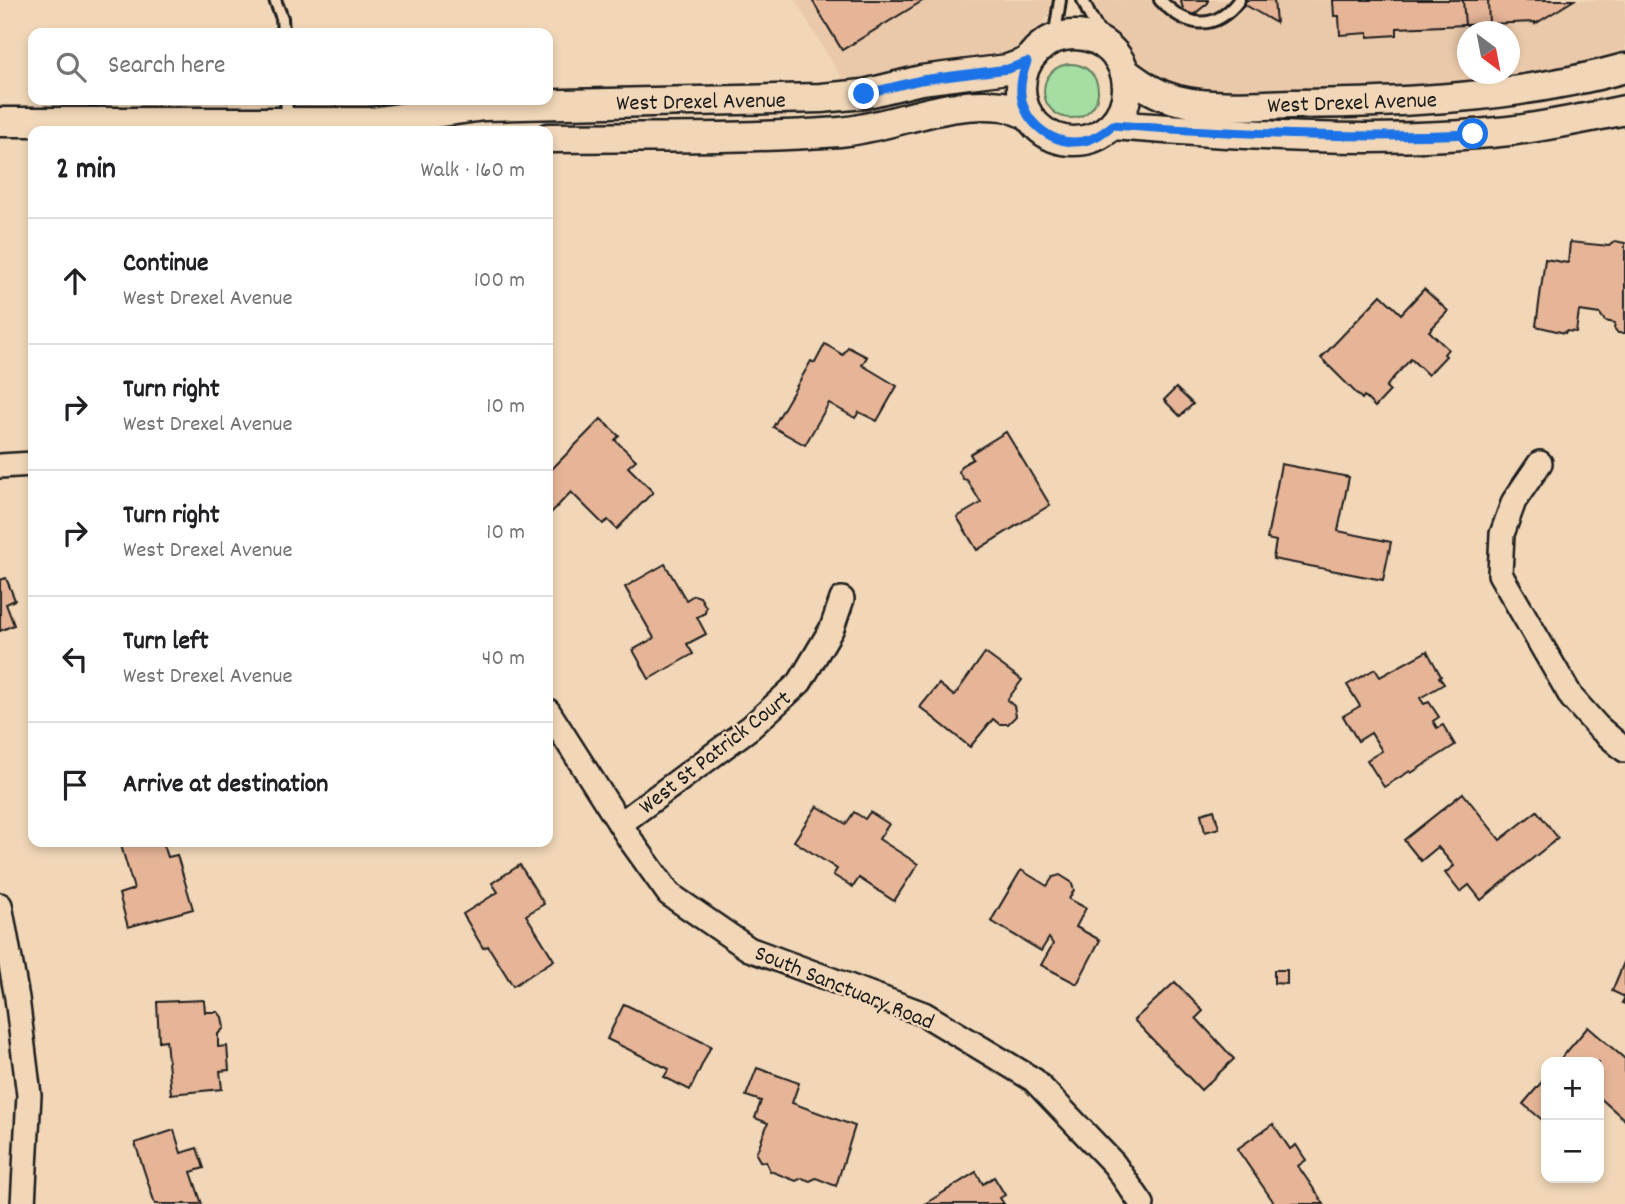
<!DOCTYPE html>
<meta charset="utf-8">
<style>
:root{--surface:#fff;--page:#f2f2f2;--text:#202124;--muted:#757577;--line:#e0e0e0}
body{margin:0;font-family:Dekko,sans-serif;background:var(--page);color:var(--text)}
.controls{position:absolute;right:21px;bottom:21px;display:grid;overflow:hidden;border-radius:14px;box-shadow:0 4px 10px #0003}
.controls button{width:63px;height:63px;display:grid;place-items:center;padding:0;border:0;border-bottom:2px solid var(--line);background:var(--surface);color:var(--text);font:35px sans-serif}
.compass{position:absolute;left:1457px;top:21px;width:63px;height:63px;border-radius:50%;background:var(--surface);box-shadow:0 4px 10px #0003;rotate:148deg}
.stop{position:absolute;width:21px;height:21px;margin:-16px;border:5px solid #1a73e8;border-radius:50%;background:#fff}
.stop.end{background:#1a73e8;border-color:#fff;box-shadow:0 2px 7px #0008}
.list{margin:0;padding:0;list-style:none}
h2{display:flex;justify-content:space-between;align-items:center;height:91px;margin:0;padding:0 28px;font-size:30px}
h2 small{font-size:23px;font-weight:400;color:var(--muted)}
.list li{display:grid;grid-template-columns:46px 1fr auto;gap:21px;align-items:center;box-sizing:border-box;height:126px;padding:0 28px;border-top:2px solid var(--line)}
.list b{display:block;font-size:26px;white-space:nowrap}
.list p{margin:0;font-size:23px;white-space:nowrap;color:var(--muted)}
.list em{font-size:23px;font-style:normal;color:var(--muted)}
.icon{flex:none;width:38px;height:38px;fill:none;stroke:currentColor;stroke-width:2;stroke-linecap:round;stroke-linejoin:round}
.map{position:relative;flex:none;width:1625px;height:1204px;overflow:hidden}
.search{position:absolute;background:var(--surface);box-shadow:0 4px 10px #0003;left:28px;top:28px;width:525px;height:77px;display:flex;align-items:center;gap:18px;box-sizing:border-box;padding:0 24px;border-radius:14px;color:var(--muted);font-size:26px}
.panel{position:absolute;background:var(--surface);box-shadow:0 4px 10px #0003;left:28px;top:126px;width:525px;height:721px;border-radius:14px}
.map>svg:first-child{display:block}
.built{fill:#eac9ab;fill-rule:evenodd}
.green{fill:#a5dea2;stroke:#607d5f;stroke-width:2}
.building{fill:#e6b598;stroke:#1c1c1c;stroke-width:2}
.lines{fill:none;stroke-linecap:round;stroke-linejoin:round}
.service-casing{stroke:#1c1c1c;stroke-width:16}
.minor-casing{stroke:#1c1c1c;stroke-width:28}
.tertiary-casing{stroke:#1c1c1c;stroke-width:33}
.service{stroke:#f1d7b8;stroke-width:10}
.minor{stroke:#f1d7b8;stroke-width:23}
.tertiary{stroke:#f1d7b8;stroke-width:28}
.route{stroke:#1a73e8;stroke-width:9}
.labels{text-anchor:middle;stroke-width:5;stroke-linejoin:round;paint-order:stroke}
.street-label{font-size:23px;fill:#1c1c1c;stroke:#f1d7b8}
</style>
<div class="map">
<svg width="1625" height="1204" viewBox="0 0 1625 1204">
<rect width="100%" height="100%" fill="#f1d7b8"/>
<filter id="ink" filterUnits="userSpaceOnUse"><feTurbulence type="fractalNoise" baseFrequency=".0143" numOctaves="2"/><feDisplacementMap in="SourceGraphic" scale="14" xChannelSelector="R" yChannelSelector="G"/><feConvolveMatrix kernelMatrix="1 2 1 2 8 2 1 2 1" color-interpolation-filters="sRGB"/></filter>
<g filter="url(#ink)">
<!-- built -->
<g class="built">
<path d="M795,0H1051L1050,11L1041,32L1013,55L847,87Z"/>
<path d="M1093,0H1625V55L1559,70L1461,84L1280,92L1204,90L1154,80L1134,68L1109,35ZM1468,32H1510V74H1468Z"/>
</g>
<!-- green -->
<circle class="green" cx="1071" cy="91" r="27"/>
<!-- building -->
<g class="building">
<path d="M812,0H924L842,50Z"/>
<path d="M1183,0H1208V3L1187,20L1181,2Z"/>
<path d="M1237,0H1274L1276,23Z"/>
<path d="M1333,0H1574L1535,24V22L1397,28V35L1368,37V33L1340,35L1339,16H1334Z"/>
<path d="M1463,0H1488L1489,24L1465,25Z"/>
<path d="M1615,241L1625,243V333H1618L1614,328L1615,323L1605,321L1600,314L1579,311L1576,332L1566,331L1565,333L1536,326L1545,259L1568,263L1570,242L1609,246Z"/>
<path d="M1424,289L1448,311L1429,331L1448,349L1444,354L1446,356L1428,375L1411,359L1394,377L1386,387L1390,391L1375,407L1364,396L1362,399L1321,358L1381,295L1401,314Z"/>
<path d="M825,344L843,355L848,347L867,357L862,365L897,386L877,421L859,412L855,418L829,403L805,445L773,427L811,361L815,363Z"/>
<path d="M1176,388L1193,404L1180,416L1164,400Z"/>
<path d="M601,419L619,436L615,440L636,460L628,467L653,492L617,529L608,520L603,524L571,492L548,516V473Z"/>
<path d="M1006,432L1050,505L977,550L957,517L981,503L967,480L963,479L959,472L961,466L973,459L970,454Z"/>
<path d="M1281,464L1349,477L1338,531L1391,542L1383,580L1273,559L1276,541L1267,539Z"/>
<path d="M665,564L686,600L694,595L700,597L706,607L705,613L697,617L706,634L687,644L693,654L649,679L633,650L654,638L625,587Z"/>
<path d="M6,578L15,600L6,604L14,625L0,631V580Z"/>
<path d="M1427,651L1441,676L1439,677L1444,684L1420,698L1424,704L1429,702L1439,717L1433,721L1437,728L1443,725L1455,745L1411,773L1410,771L1384,787L1367,760L1382,751L1371,733L1358,741L1343,716L1360,706L1347,685L1375,669L1380,677Z"/>
<path d="M985,653L1022,680L1007,700L1014,706L1016,716L1008,724H999L993,719L970,747L920,707L939,684L954,696Z"/>
<path d="M1463,793L1500,840L1537,811L1558,838L1481,900L1469,885L1460,892L1445,873L1454,866L1438,847L1421,861L1404,840Z"/>
<path d="M817,806L846,824L854,812L865,819L870,812L889,824L879,839L918,864L894,901L859,878L853,887L833,875L837,869L794,841Z"/>
<path d="M1214,810L1219,828L1205,832L1201,814Z"/>
<path d="M120,842H163L168,857L177,855L193,909L128,927L119,894L134,889Z"/>
<path d="M520,865L544,904L526,915L554,960L513,986L488,946L483,948L463,914L498,892L492,883Z"/>
<path d="M1021,870L1047,886L1053,877L1060,875L1071,882L1074,890L1069,899L1086,908L1076,927L1100,940L1077,984L1041,965L1053,944L1049,938L1041,951L991,921Z"/>
<path d="M1625,960V1004L1622,1003L1625,997L1612,991Z"/>
<path d="M1274,970H1287V984L1274,983Z"/>
<path d="M1175,982L1203,1011L1196,1018L1234,1059L1201,1090L1134,1020Z"/>
<path d="M204,1000L205,1012H218L222,1017L224,1028L218,1034V1047L227,1046L229,1070L220,1071L222,1089L171,1094L166,1040L159,1041L157,1002Z"/>
<path d="M624,1004L711,1046L690,1090L664,1077L669,1069L607,1039Z"/>
<path d="M1588,1027L1625,1059V1120L1599,1097V1062H1558Z"/>
<path d="M757,1068L799,1083L792,1103L855,1126L836,1186L816,1178L810,1181L802,1178L796,1181L770,1171L766,1162L760,1161L756,1154L768,1123L755,1118L761,1101L746,1096Z"/>
<path d="M1546,1077V1123L1523,1104Z"/>
<path d="M1273,1124L1290,1149L1296,1145L1306,1160L1298,1166L1324,1204H1275L1237,1149Z"/>
<path d="M174,1130L181,1153L197,1148L204,1168L191,1172L202,1204H155L135,1143Z"/>
<path d="M976,1172L983,1184L994,1177L1005,1195L1000,1198L1004,1204H925Z"/>
</g>
<g class="lines">
<defs>
<g id="service">
<path d="M275,0L282,18L283,33"/>
<path d="M1083,0L1089,14L1107,46"/>
<path d="M1160,0C1186,27 1214,33 1239,0"/>
<path d="M1047,42L1055,33L1060,0"/>
<path d="M286,100L288,122"/>
</g>
<g id="minor">
<path d="M1540,463L1514,501L1502,534L1500,574L1572,698L1598,727L1625,750"/>
<path d="M0,466L33,464"/>
<path d="M548,711L629,838L669,894L749,949L924,1014L1034,1080L1114,1164L1142,1204"/>
<path d="M620,824L751,727L800,682L832,628L842,599"/>
<path d="M0,905L17,998L29,1095L23,1204"/>
</g>
<g id="tertiary">
<circle cx="1074" cy="88" r="53"/>
<path d="M1126,73C1142,85 1157,95 1177,100C1214,109 1255,105 1293,104C1404,103 1518,98 1625,68"/>
<path d="M0,122H371L389,124"/>
<path d="M371,122L484,106L821,98L864,94L921,80L1008,69L1027,62"/>
<path d="M1113,125C1243,135 1379,145 1509,131C1548,126 1587,118 1625,110"/>
<path d="M548,138C645,137 743,139 840,132C894,127 946,99 1002,106C1010,107 1019,112 1027,114"/>
</g>
</defs>
<!-- service casing -->
<use href="#service" class="service-casing"/>
<!-- minor casing -->
<use href="#minor" class="minor-casing"/>
<!-- tertiary casing -->
<use href="#tertiary" class="tertiary-casing"/>
<!-- service -->
<use href="#service" class="service"/>
<!-- minor -->
<use href="#minor" class="minor"/>
<!-- tertiary -->
<use href="#tertiary" class="tertiary"/>
</g>
</g>
<g class="lines" filter="url(#ink)">
<!-- route -->
<path class="route" d="M864,94L921,80L1008,69L1027,62C1023,73 1020,82 1021,94C1024,124 1055,147 1084,141C1095,139 1104,132 1113,125C1233,134 1353,139 1473,134"/>
</g>
<g class="labels">
<!-- street labels -->
<g class="street-label">
<text transform="translate(701 100) rotate(-1)" y="8">West Drexel Avenue</text>
<text transform="translate(1352 101) rotate(-2)" y="8">West Drexel Avenue</text>
<text transform="translate(714 751) rotate(-38)" y="8">West St Patrick Court</text>
<text transform="translate(845 986) rotate(22)" y="8">South Sanctuary Road</text>
</g>
</g>
</svg>
<div class="controls">
<button>+</button>
<button>−</button>
</div>
<svg class="compass" viewBox="-18 -18 36 36"><path d="M0-13l5 13h-10z" fill="#e53935"/><path d="M0 13l5-13h-10z" fill="#757577"/></svg>
<div class="stop" style="left:1473px;top:134px"></div>
<div class="stop end" style="left:864px;top:94px"></div>
<div class="search"><svg class="icon" aria-label="search" viewBox="0 0 24 24"><circle cx="10" cy="10" r="6"/><path d="M15 15l6 6"/></svg>Search here</div>
<section class="panel">
<h2>2 min<small>Walk · 160 m</small></h2>
<ul class="list">
<li><svg class="icon" aria-label="ahead" viewBox="0 0 24 24"><path d="M12 20V5M6 11l6-6 6 6"/></svg><div><b>Continue</b><p>West Drexel Avenue</p></div><em>100 m</em></li>
<li><svg class="icon" aria-label="right" viewBox="0 0 24 24"><path d="M7 20v-9h11M14 6l5 5-5 5"/></svg><div><b>Turn right</b><p>West Drexel Avenue</p></div><em>10 m</em></li>
<li><svg class="icon" aria-label="right" viewBox="0 0 24 24"><path d="M7 20v-9h11M14 6l5 5-5 5"/></svg><div><b>Turn right</b><p>West Drexel Avenue</p></div><em>10 m</em></li>
<li><svg class="icon" aria-label="left" viewBox="0 0 24 24"><path d="M17 20v-9H6M10 6l-5 5 5 5"/></svg><div><b>Turn left</b><p>West Drexel Avenue</p></div><em>40 m</em></li>
<li><svg class="icon" aria-label="arrive" viewBox="0 0 24 24"><path d="M6 21V4h12l-3 4 3 4H6"/></svg><div><b>Arrive at destination</b></div></li>
</ul>
</section>
</div>
